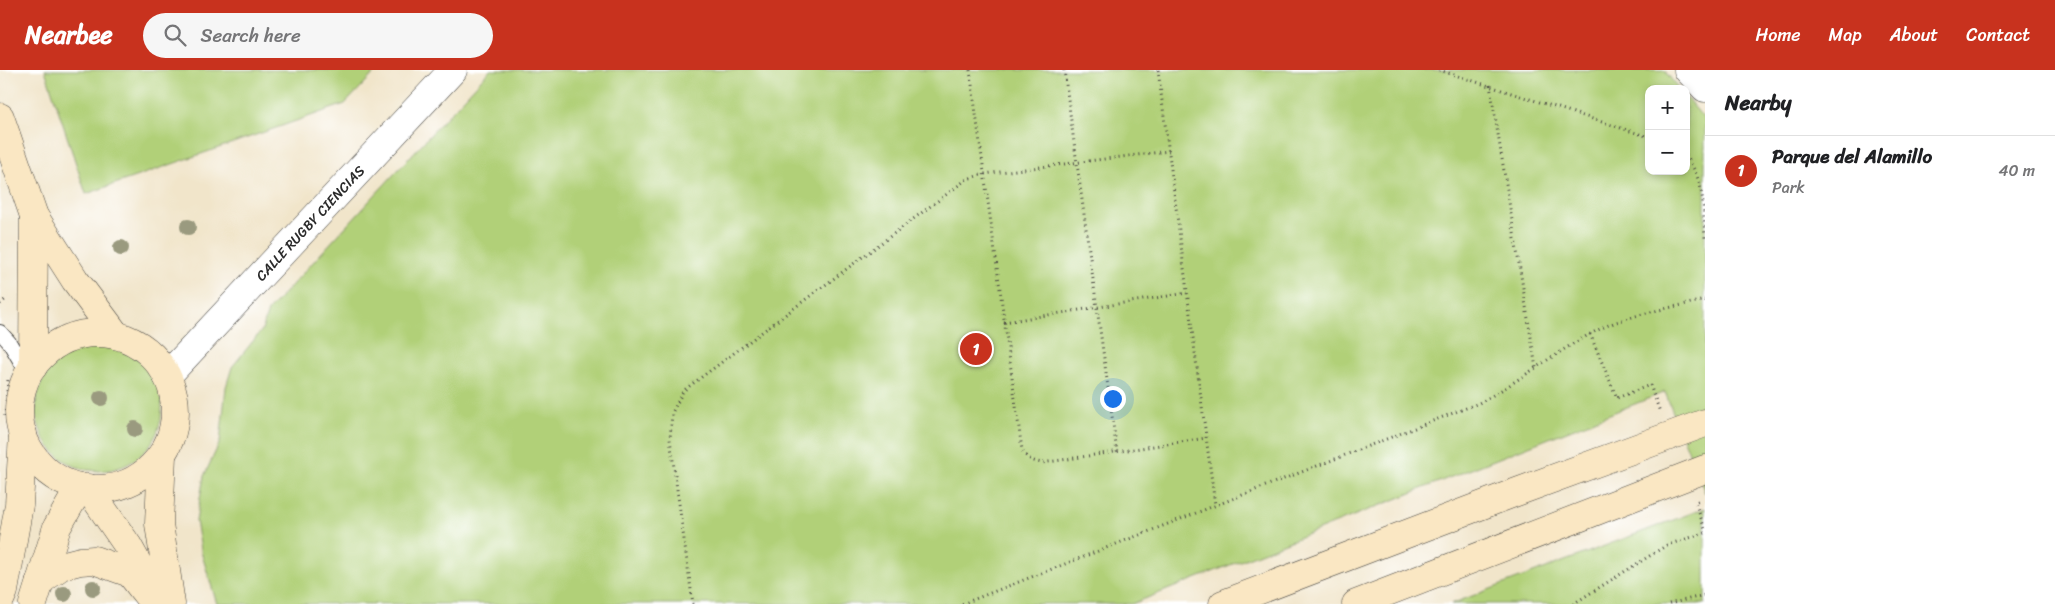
<!DOCTYPE html>
<meta charset="utf-8">
<style>
:root{--surface:#fff;--page:#f6f6f6;--text:#202124;--muted:#757577;--line:#e0e0e0;--accent:#c8321e}
body{margin:0;font-family:Sriracha,sans-serif;background:var(--page);color:var(--text)}
.controls{position:absolute;right:15px;top:15px;display:grid;overflow:hidden;border-radius:10px;box-shadow:0 2px 8px #0003}
.controls button{width:45px;height:45px;display:grid;place-items:center;padding:0;border:0;border-bottom:1px solid var(--line);background:var(--surface);color:var(--text);font:25px sans-serif}
.you{position:absolute;left:1112px;top:328px;width:18px;height:18px;margin:-12px;border:4px solid #fff;border-radius:50%;background:#1a73e8;box-shadow:0 0 0 8px #1a73e833}
.badge{display:grid;place-items:center;width:32px;height:32px;border-radius:50%;background:var(--accent);color:#fff;font-size:16px;font-weight:700}
.pin{position:absolute;translate:-50% -50%;border:2px solid #fff;box-shadow:0 1px 5px #0006}
.list{margin:0;padding:0;list-style:none}
h2{display:flex;justify-content:space-between;align-items:center;height:65px;margin:0;padding:0 20px;font-size:21px}
h2 small{font-size:16px;font-weight:400;color:var(--muted)}
.list li{display:grid;grid-template-columns:32px 1fr auto;gap:15px;align-items:center;box-sizing:border-box;height:70px;padding:0 20px;border-top:1px solid var(--line)}
.list b{display:block;font-size:19px;white-space:nowrap}
.list p{margin:0;font-size:16px;white-space:nowrap;color:var(--muted)}
.list em{font-size:16px;font-style:normal;color:var(--muted)}
.icon{flex:none;width:28px;height:28px;fill:none;stroke:currentColor;stroke-width:2;stroke-linecap:round;stroke-linejoin:round}
.map{position:relative;flex:none;width:1705px;height:534px;overflow:hidden}
header{display:flex;align-items:center;gap:30px;box-sizing:border-box;height:70px;padding:0 25px;background:var(--accent);color:#fff}
header strong{font-size:24px}
nav{display:flex;gap:28px;margin-inline-start:auto;font-size:18px}
.search{width:350px;height:45px;background:var(--page);display:flex;align-items:center;gap:12px;box-sizing:border-box;padding:0 18px;border-radius:28px;color:var(--muted);font-size:19px}
main{display:flex}
aside{flex:1;background:var(--surface)}
.map>svg:first-child{display:block}
.green{fill:#b1d078;stroke:#6e7e52}
.lines{fill:none;stroke-linecap:round;stroke-linejoin:round}
.service-casing{stroke:#494743;stroke-width:16}
.minor-casing{stroke:#494743;stroke-width:29}
.secondary-casing{stroke:#494743;stroke-width:29}
.path{stroke:#494743;stroke-width:3;stroke-dasharray:1 4;stroke-linecap:butt}
.service{stroke:#fff;stroke-width:14}
.minor{stroke:#fff;stroke-width:28}
.secondary{stroke:#fae7c3;stroke-width:28}
.tree{fill:#9a9a7f}
.labels{text-anchor:middle;stroke-width:4;stroke-linejoin:round;paint-order:stroke}
.street-label{font-size:14px;fill:#2b2b2b;stroke:#fff}
</style>
<header>
<strong>Nearbee</strong>
<div class="search"><svg class="icon" aria-label="search" viewBox="0 0 24 24"><circle cx="10" cy="10" r="6"/><path d="M15 15l6 6"/></svg>Search here</div>
<nav><a>Home</a><a>Map</a><a>About</a><a>Contact</a></nav>
</header>
<main>
<div class="map">
<svg width="1705" height="534" viewBox="0 0 1705 534">
<rect width="100%" height="100%" fill="#fff"/>
<filter id="ink" filterUnits="userSpaceOnUse"><feTurbulence type="fractalNoise" baseFrequency=".02" numOctaves="2"/><feDisplacementMap in="SourceGraphic" scale="10" xChannelSelector="R" yChannelSelector="G"/><feConvolveMatrix kernelMatrix="1 2 1 2 8 2 1 2 1" color-interpolation-filters="sRGB"/></filter>
<filter id="wash" filterUnits="userSpaceOnUse"><feTurbulence type="fractalNoise" baseFrequency=".0096" numOctaves="4" result="noise"/><feDisplacementMap in="SourceGraphic" scale="20" xChannelSelector="R" yChannelSelector="G"/><feGaussianBlur stdDeviation="1.12" result="paint"/><feColorMatrix in="noise" values="0 0 0 0 0 0 0 0 0 0 0 0 0 0 0 0 0 1.4 0 .05"/><feComposite in="paint" operator="in"/></filter>
<g filter="url(#wash)">
<rect width="100%" height="100%" fill="#f1e5ca"/>
<!-- green -->
<g class="green">
<path d="M45,0H377L345,34L86,124Z"/>
<path d="M490,0H1664L1679,19H1649V101H1686V27L1705,50V423L1665,322L1132,534H217L202,485L196,451L204,406L220,372L226,317L232,297L262,260L268,241Z"/>
<circle cx="99" cy="338" r="63"/>
<path d="M1705,438V534H1451Z"/>
</g>
</g>
<g filter="url(#ink)">
<g class="lines">
<defs>
<path id="service" d="M0,262L9,272L28,304"/>
<g id="minor">
<path d="M1688,0L1705,18"/>
<path d="M167,306L453,0"/>
</g>
<g id="secondary">
<path d="M0,47L34,146L75,210L116,265"/>
<circle cx="97" cy="341" r="78"/>
<path d="M33,297L34,146"/>
<path d="M162,385L159,454L171,534"/>
<path d="M88,418L128,476L150,516"/>
<path d="M40,511L61,496L80,491L94,490L130,503L154,534"/>
<path d="M0,530L4,521L19,435L23,364"/>
<path d="M33,534L57,457L80,417"/>
<path d="M1223,534L1514,423L1705,353"/>
<path d="M1356,534L1705,399"/>
</g>
</defs>
<!-- service casing -->
<use href="#service" class="service-casing"/>
<!-- minor casing -->
<use href="#minor" class="minor-casing"/>
<!-- secondary casing -->
<use href="#secondary" class="secondary-casing"/>
<!-- path -->
<g class="path">
<path d="M970,0L1022,380C1027,389 1032,391 1042,393L1206,368"/>
<path d="M1064,0L1117,382"/>
<path d="M1158,0L1215,435"/>
<path d="M1439,0L1649,67"/>
<path d="M1490,15L1536,298"/>
<path d="M1686,85C1705,114 1703,134 1705,168"/>
<path d="M0,234L7,228"/>
<path d="M1004,252L1187,223"/>
<path d="M1590,264L1617,328L1650,315L1660,342"/>
<path d="M5,346L8,310"/>
<path d="M1698,431L1695,432L1705,459"/>
<path d="M693,534L670,369L672,343L683,321L967,109L984,104L1169,81"/>
<path d="M962,534L1479,333C1522,310 1560,278 1604,257C1633,244 1674,237 1705,230"/>
<path d="M1573,534L1667,475L1705,463"/>
<path d="M1669,534L1705,525"/>
</g>
<!-- service -->
<use href="#service" class="service"/>
<!-- minor -->
<use href="#minor" class="minor"/>
<!-- secondary -->
<use href="#secondary" class="secondary"/>
</g>
<!-- trees -->
<g class="tree">
<circle cx="188" cy="157" r="8"/>
<circle cx="121" cy="178" r="8"/>
<circle cx="101" cy="328" r="8"/>
<circle cx="135" cy="359" r="8"/>
<circle cx="93" cy="518" r="8"/>
<circle cx="64" cy="524" r="8"/>
</g>
</g>
<g class="labels">
<!-- street labels -->
<g class="street-label">
<text transform="translate(310 153) rotate(-47)" y="5">CALLE RUGBY CIENCIAS</text>
</g>
</g>
</svg>
<div class="controls">
<button>+</button>
<button>−</button>
</div>
<div class="you"></div>
<div class="pin badge" style="left:976px;top:279px">1</div>
</div>
<aside>
<h2>Nearby<small></small></h2>
<ul class="list">
<li><span class="badge">1</span><div><b>Parque del Alamillo</b><p>Park</p></div><em>40 m</em></li>
</ul>
</aside>
</main>
